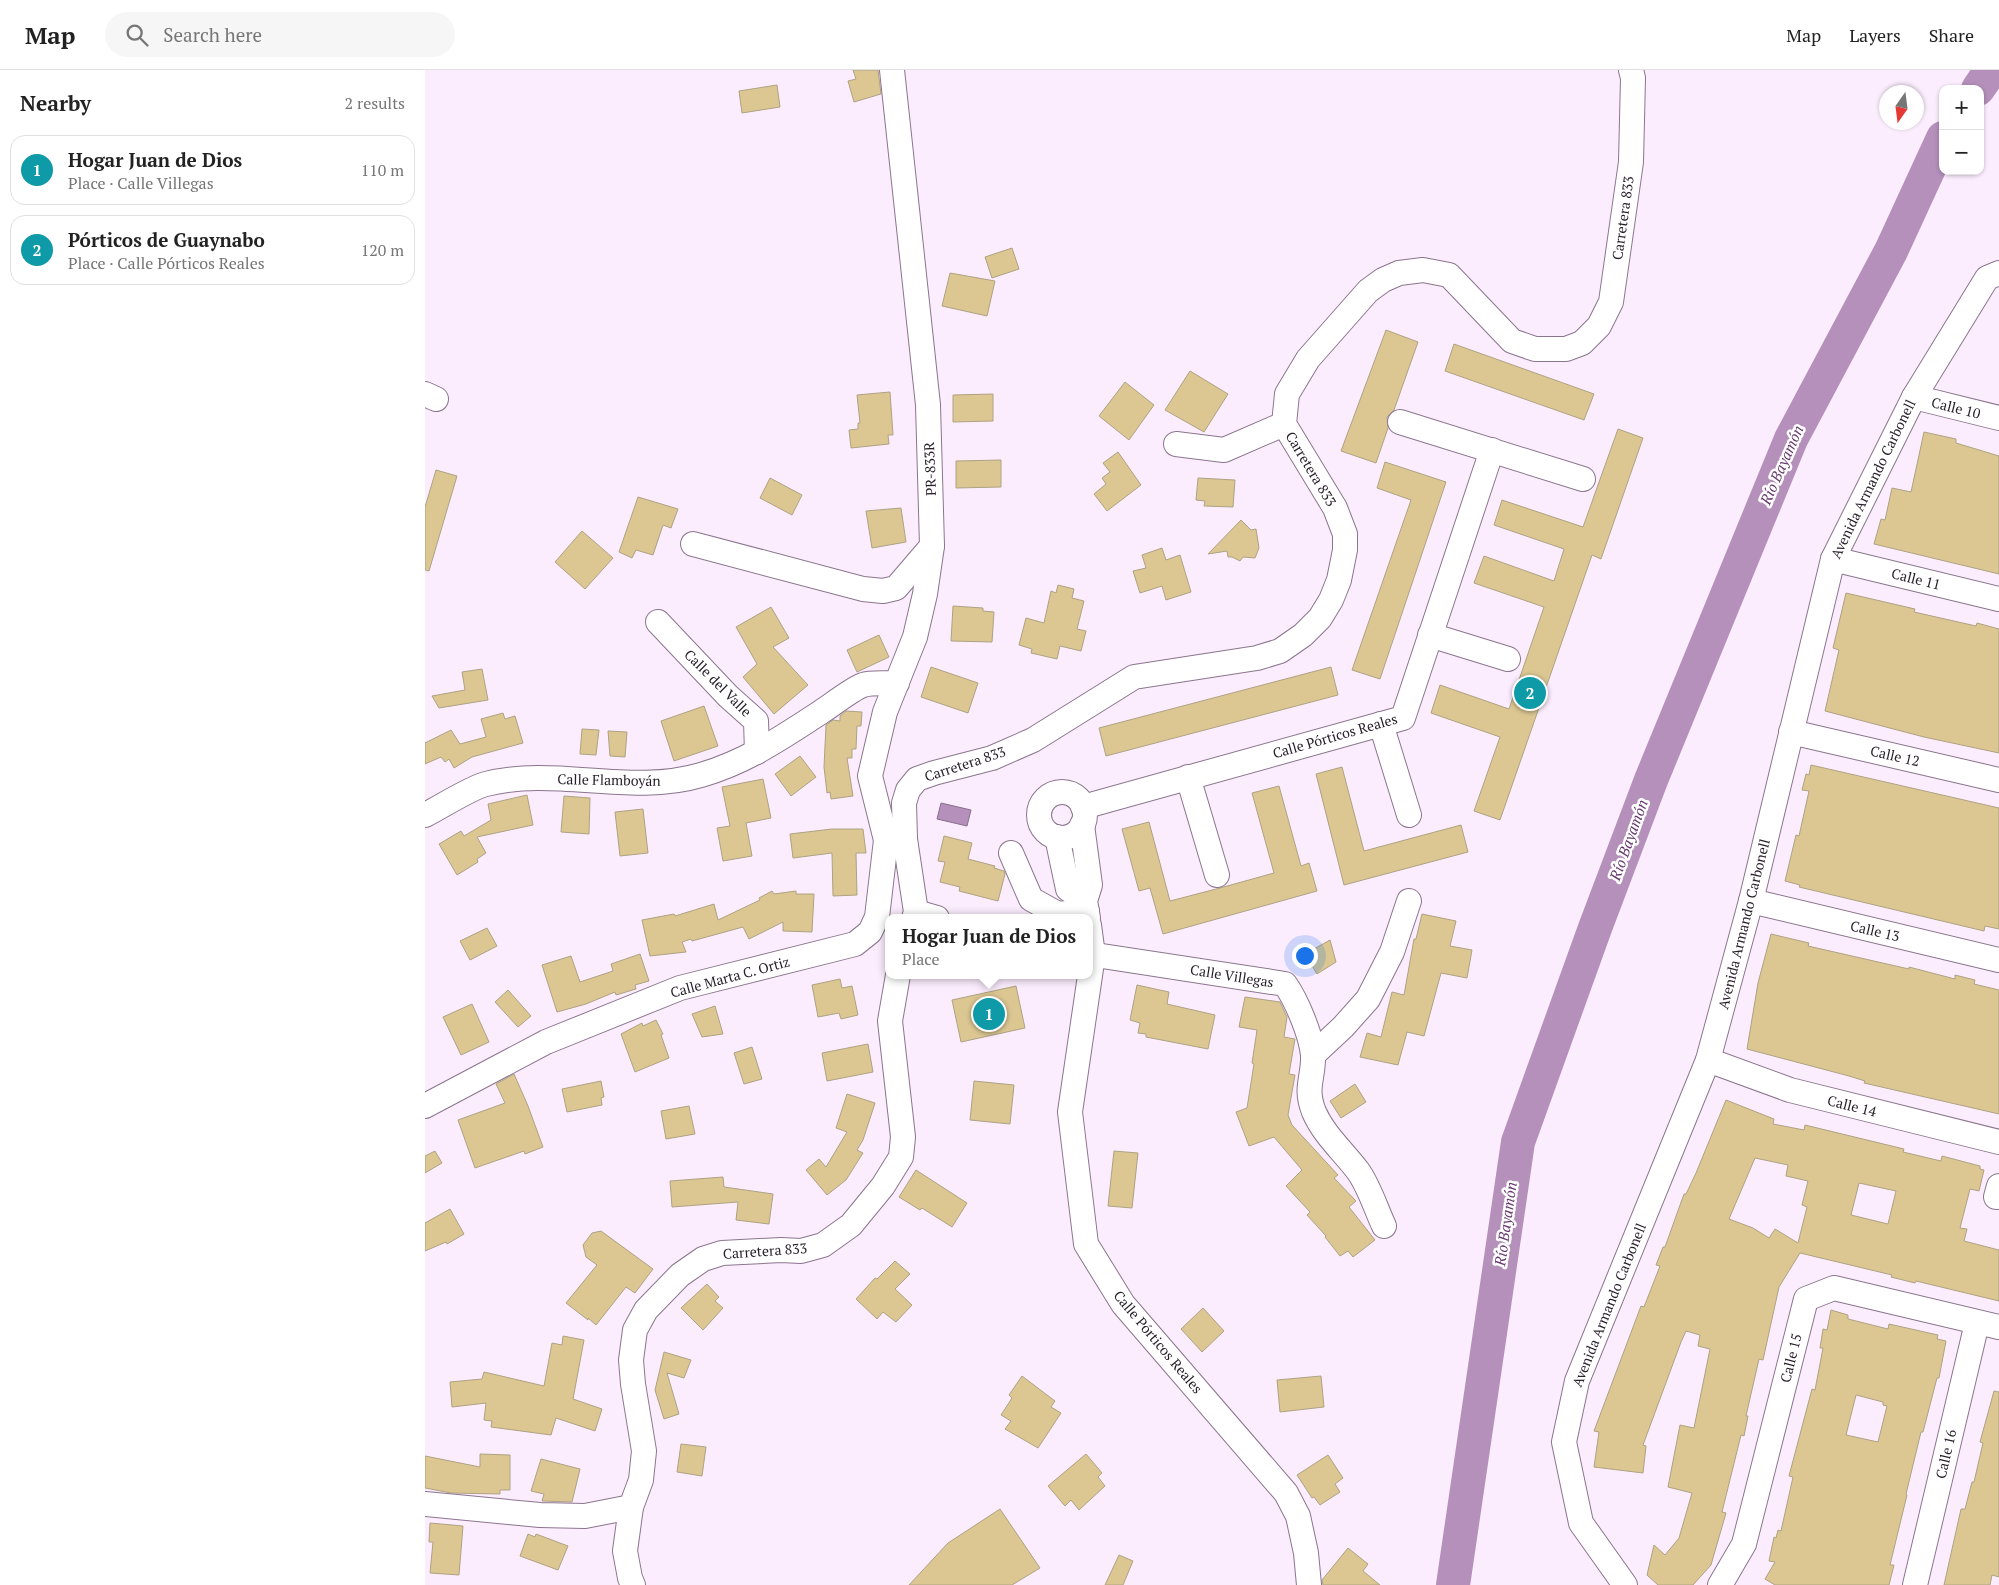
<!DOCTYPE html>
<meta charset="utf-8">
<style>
:root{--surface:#fff;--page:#f6f6f6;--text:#222;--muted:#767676;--line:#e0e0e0;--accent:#0b8043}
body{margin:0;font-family:"PT Serif",serif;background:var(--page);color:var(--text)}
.controls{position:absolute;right:15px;top:15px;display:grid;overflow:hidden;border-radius:10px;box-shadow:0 1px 4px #0004}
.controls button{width:45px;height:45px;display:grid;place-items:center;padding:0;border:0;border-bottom:1px solid var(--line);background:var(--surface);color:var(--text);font:25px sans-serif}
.compass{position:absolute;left:1454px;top:15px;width:45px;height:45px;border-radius:50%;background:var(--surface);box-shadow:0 1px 4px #0004;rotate:194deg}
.you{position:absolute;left:879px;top:885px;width:18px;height:18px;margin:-12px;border:4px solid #fff;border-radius:50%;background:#1a73e8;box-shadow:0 0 0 8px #1a73e833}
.badge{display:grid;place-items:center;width:32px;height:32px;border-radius:50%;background:var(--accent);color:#fff;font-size:16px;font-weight:700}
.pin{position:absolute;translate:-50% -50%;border:2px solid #fff;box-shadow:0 1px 5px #0006}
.popup{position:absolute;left:460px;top:844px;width:208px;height:65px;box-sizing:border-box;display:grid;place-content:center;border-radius:10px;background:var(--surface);filter:drop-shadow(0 1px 4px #0005);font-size:16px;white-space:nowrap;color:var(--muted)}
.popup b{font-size:19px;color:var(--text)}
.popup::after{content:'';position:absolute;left:50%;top:100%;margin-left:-10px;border:10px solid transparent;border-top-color:var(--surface)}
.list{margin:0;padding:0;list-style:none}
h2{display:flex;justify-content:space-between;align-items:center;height:65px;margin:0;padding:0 20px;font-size:21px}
h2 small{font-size:16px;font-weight:400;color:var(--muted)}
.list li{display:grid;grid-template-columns:32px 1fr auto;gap:15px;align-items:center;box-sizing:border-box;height:70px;margin:0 10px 10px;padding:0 10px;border:1px solid var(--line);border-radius:15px}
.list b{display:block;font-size:19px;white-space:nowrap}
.list p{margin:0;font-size:16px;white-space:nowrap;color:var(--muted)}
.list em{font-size:16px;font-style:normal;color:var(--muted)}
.icon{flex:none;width:28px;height:28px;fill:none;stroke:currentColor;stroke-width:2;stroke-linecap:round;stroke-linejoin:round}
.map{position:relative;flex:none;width:1574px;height:1515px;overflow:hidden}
header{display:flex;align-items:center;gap:30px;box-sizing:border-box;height:70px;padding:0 25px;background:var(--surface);border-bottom:1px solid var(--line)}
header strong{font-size:24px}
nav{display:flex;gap:28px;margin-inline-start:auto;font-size:18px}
.search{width:350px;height:45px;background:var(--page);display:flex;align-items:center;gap:12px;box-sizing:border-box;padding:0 18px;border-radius:28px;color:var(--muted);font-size:19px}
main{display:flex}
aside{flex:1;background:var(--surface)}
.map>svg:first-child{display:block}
.water{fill:#b490ba;stroke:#896e8e}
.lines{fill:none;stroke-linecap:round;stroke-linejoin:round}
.river{stroke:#b490ba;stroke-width:34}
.building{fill:#dcc792;stroke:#aea283;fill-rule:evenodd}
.minor-casing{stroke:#8b758e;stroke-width:26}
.minor{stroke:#fff;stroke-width:24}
.labels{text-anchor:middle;stroke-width:5;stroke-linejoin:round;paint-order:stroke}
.street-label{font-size:14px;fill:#261e28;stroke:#fff}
.water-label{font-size:15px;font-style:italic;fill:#67386f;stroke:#fff}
</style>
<header>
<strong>Map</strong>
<div class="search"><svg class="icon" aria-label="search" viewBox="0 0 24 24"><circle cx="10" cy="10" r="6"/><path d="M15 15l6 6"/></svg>Search here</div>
<nav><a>Map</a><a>Layers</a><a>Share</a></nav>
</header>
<main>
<aside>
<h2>Nearby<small>2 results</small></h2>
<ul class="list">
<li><span class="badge" style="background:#0f9aa8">1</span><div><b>Hogar Juan de Dios</b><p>Place · Calle Villegas</p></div><em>110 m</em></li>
<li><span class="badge" style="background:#0f9aa8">2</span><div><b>Pórticos de Guaynabo</b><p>Place · Calle Pórticos Reales</p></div><em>120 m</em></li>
</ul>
</aside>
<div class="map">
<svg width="1574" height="1515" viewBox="0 0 1574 1515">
<rect width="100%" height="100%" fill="#fcedfe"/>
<!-- water -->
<path class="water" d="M516,733L546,740L542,756L512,749Z"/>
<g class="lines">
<!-- river -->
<g class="river">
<path d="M1553,19L1566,0"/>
<path d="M1028,1515L1093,1072L1170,858L1226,710L1366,369L1466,181L1518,68"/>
</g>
</g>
<!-- building -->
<g class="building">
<path d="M428,0H453L456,24L429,32L423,11L431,9Z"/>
<path d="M352,15L355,37L317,43L314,21Z"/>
<path d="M587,178L594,199L567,208L560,187Z"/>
<path d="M525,203L570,211L562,246L517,236Z"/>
<path d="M961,260L993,272L969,340L962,347L963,358L951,393L916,381Z"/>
<path d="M1029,274L1169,324L1159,350L1020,301Z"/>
<path d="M765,301L803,324L779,362L740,340Z"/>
<path d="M700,312L729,335L704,370L674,346Z"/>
<path d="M465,322L468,365H463L464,374L426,378L424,360L433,359V353H435L432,325Z"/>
<path d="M568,324V351L528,352V325Z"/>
<path d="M1193,359L1218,368L1176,489L1167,485L1075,750L1049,741L1075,667L1006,643L1015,615L1084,639L1119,537L1049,513L1059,486L1129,511L1139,479L1069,455L1077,430L1158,457Z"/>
<path d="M1499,362L1531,369V373L1574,386V504L1449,474L1456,449L1460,450L1467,418L1486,422Z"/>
<path d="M693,382L716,415L682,441L669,424L681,414L677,408L685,402L678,393Z"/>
<path d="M576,390V417L531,418V391Z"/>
<path d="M960,392L1021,412L955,609L927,600L986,430L952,418Z"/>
<path d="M11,400L32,406L4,501L0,500V437Z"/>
<path d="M345,408L377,425L367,445L335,428Z"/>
<path d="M773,408L810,410L808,437L779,436L780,431L771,430Z"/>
<path d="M213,427L253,439L246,458L238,455L228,485L211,480L207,488L194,482Z"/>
<path d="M476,438L481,472L447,478L441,441Z"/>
<path d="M816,450L826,460L831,459L834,478L830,488L818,487L815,491L807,487H803L802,481L783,484Z"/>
<path d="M157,461L188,488L160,519L130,492Z"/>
<path d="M737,478L741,490L755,485L766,522L741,530L737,516L715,523L708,501L721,498L717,485Z"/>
<path d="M633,515L649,519L647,528L659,531L652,559L661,561L656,581L635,576L632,589L606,583L607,579L594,575L601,548L619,553L626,521L631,523Z"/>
<path d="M1421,523L1490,539L1489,542L1551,556L1552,553L1574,559V683L1499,667L1400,641L1414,580L1408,578Z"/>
<path d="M528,536L558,538V541L569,542L567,572L526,571Z"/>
<path d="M346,537L364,568L348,577L383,615L349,644L318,607L332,594L311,557Z"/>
<path d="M454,565L464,587L432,602L422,580Z"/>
<path d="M506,597L553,613L543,643L496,627Z"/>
<path d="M906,597L913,625L681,686L674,658Z"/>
<path d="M57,599L63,630L14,638L7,626L40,620L37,602Z"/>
<path d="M279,636L293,676L249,691L236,651Z"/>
<path d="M421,641L437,642L436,656H432L431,679H427V688H422L428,726L406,729L405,722L402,723L399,697L401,655L408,650L415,651V646Z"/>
<path d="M78,643L80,649L90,646L98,673L47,687L29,698L24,689L20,692L16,687L0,694V673L26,660L35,674L61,667L56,649Z"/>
<path d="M157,659L174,660L171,685L155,684Z"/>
<path d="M183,661L202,662L200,687L185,686Z"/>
<path d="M375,686L391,707L366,726L350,704Z"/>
<path d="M1386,695L1574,738V859L1560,856L1559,861L1374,817L1375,815L1360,811L1371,765L1374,766L1384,721L1377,720L1381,704L1384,705Z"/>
<path d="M917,697L939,781L1036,755L1043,782L919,815L891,704Z"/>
<path d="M338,709L346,748L321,753L327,786L298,791L292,758L305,756L297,717Z"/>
<path d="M854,716L876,796L884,793L892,821L738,864L725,818L714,821L697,759L724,752L745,831L795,818L849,803L827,723Z"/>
<path d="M102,725L108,755L52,767L61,783L52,789L53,792L32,805L14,774L36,761L39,766L66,750L63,734Z"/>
<path d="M139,726L165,728L164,764L136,762Z"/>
<path d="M218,739L223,783L195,786L190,742Z"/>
<path d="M407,759H438L441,783H431L432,825L408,826L407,783L368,788L365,764Z"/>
<path d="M519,766L547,773L543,789L570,796L569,798L579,801L580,804L573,831L534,821L535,817L515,812L520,792L513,791Z"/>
<path d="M347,821L349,824L371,821V824H389L387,862L358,861V852L324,869L318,857L267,871L266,869L257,872L261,882L225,886L217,850L249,844L250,846L289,834L293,850L335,830L334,828Z"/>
<path d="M997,844L1031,851L1025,876L1047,880L1042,908L1016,903L999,966L982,962L973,995L935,987L942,963L956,967L967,922L979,925L989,869H991Z"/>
<path d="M62,858L72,876L45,890L35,871Z"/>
<path d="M1346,864L1384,873L1383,876L1484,899V897L1530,909V905L1550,910L1549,914L1574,920V1044L1439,1013L1440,1011L1424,1006L1322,979L1333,913Z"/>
<path d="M905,870L911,892L892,904L880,884Z"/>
<path d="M215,884L224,911L210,915L211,919L191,925L190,922L161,934L132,942L117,895L146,886L155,912L188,901L186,894Z"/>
<path d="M415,909L417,918L427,916L433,945L416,949L414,943L393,947L387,915Z"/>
<path d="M712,915L744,922L742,934L790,945L783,979L721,967V964L713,963L715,953L705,950Z"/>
<path d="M591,916L600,958L536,972L527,930Z"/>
<path d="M83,920L106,946L93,957L70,932Z"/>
<path d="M820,927L855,932L862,947L859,967L870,969L864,1004L870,1005L863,1045L867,1055L913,1105L909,1108L931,1131L924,1137L950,1170L928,1187L923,1181L915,1186L900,1167L901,1166L882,1145L885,1142L861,1116L877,1100L849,1067L824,1076L811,1042L822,1038L829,994L827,993L832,960L814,957Z"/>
<path d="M47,934L64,972L36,985L18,947Z"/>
<path d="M290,936L298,964L277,967L267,944Z"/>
<path d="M231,950L238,964L236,965L244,988L210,1002L196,964L217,953L218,956Z"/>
<path d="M443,974L448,1002L402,1011L397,983Z"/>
<path d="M327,977L337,1009L319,1014L309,983Z"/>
<path d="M89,1004L103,1036L118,1077L100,1084L99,1081L50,1098L33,1050L80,1033L71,1014Z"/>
<path d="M176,1011L179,1027L176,1028L177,1035L142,1042L137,1019Z"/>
<path d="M549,1011L589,1015L585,1054L545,1050Z"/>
<path d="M930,1014L941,1032L916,1048L905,1031Z"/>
<path d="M422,1024L450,1033L438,1070L432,1080L438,1083L421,1110L402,1125L381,1100L394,1089L401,1097L422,1062L411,1058Z"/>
<path d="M1301,1030L1349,1049L1348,1054L1379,1060L1380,1055L1479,1079L1478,1082L1516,1091L1517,1086L1555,1096V1099L1559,1100L1554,1121L1545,1119L1535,1158L1542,1159L1539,1171L1574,1180V1231L1491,1211L1490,1213L1466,1207L1467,1205L1375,1183L1354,1217L1338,1290L1334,1289L1321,1346H1323L1319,1366L1316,1365L1297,1442L1301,1443L1286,1495L1268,1515H1233L1222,1505L1229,1475L1240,1485L1254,1468L1267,1423L1243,1417L1255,1355L1269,1358L1285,1279L1273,1276L1275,1265L1261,1261L1256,1272L1218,1375L1221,1376L1218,1403L1169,1397L1174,1362L1169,1361L1216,1236L1219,1237L1235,1196L1231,1195L1238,1177H1240L1259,1124H1261L1271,1103ZM1330,1088L1363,1095L1361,1106L1383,1111L1377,1135L1382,1137L1373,1173L1350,1159L1344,1168L1328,1158L1304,1149ZM1434,1113L1471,1121L1463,1154L1426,1145Z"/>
<path d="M264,1036L270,1064L241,1069L236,1041Z"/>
<path d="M10,1081L17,1093L0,1103V1086Z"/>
<path d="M689,1081L713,1083L707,1138L683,1136Z"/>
<path d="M491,1100L542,1133L527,1157L497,1138L495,1140L474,1127Z"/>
<path d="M298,1107L299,1117L348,1124L344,1154L311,1150L313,1132L247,1137L245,1111Z"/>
<path d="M25,1139L39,1164L22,1174L21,1172L0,1181V1153Z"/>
<path d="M176,1161L228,1199L210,1223L201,1217L171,1255L163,1248V1250L141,1233L172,1195L161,1187L158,1175L167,1163Z"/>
<path d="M470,1191L485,1204L470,1219L487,1235L471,1252L458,1242L452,1249L431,1229L450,1208L452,1209Z"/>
<path d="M282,1214L294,1227L290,1231L298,1238L278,1260L256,1238Z"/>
<path d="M778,1238L799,1261L777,1282L756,1259Z"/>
<path d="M1406,1240L1423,1245V1249L1463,1259L1464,1254L1513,1265L1512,1269L1521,1271L1514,1308H1512L1498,1362H1496L1481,1424L1482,1425L1465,1495H1469L1464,1515H1350L1340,1509L1350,1492L1344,1491L1349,1467L1351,1468L1353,1460L1356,1461L1368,1407L1364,1406L1369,1387L1387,1319L1390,1320L1398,1278H1395L1398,1259L1402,1260ZM1431,1325L1458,1332V1335L1462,1336L1453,1372L1421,1365Z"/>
<path d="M138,1266L159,1270L148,1329L177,1339L170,1361L131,1348L126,1365L66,1357L67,1351L59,1350L61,1333L27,1337L25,1312L57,1309L59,1302L119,1316L127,1273L137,1275Z"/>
<path d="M239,1282L266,1290L259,1308L242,1303L254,1344L239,1349L230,1320Z"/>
<path d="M597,1306L630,1331L626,1337L636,1343L613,1378L580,1359L586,1351L576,1345L587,1328L584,1325Z"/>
<path d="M896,1306L899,1337L855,1342L852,1310Z"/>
<path d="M1569,1321L1574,1322V1507L1567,1505L1565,1515H1519L1536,1439H1540L1547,1412H1549L1558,1373L1555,1372Z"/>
<path d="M256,1374L281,1377L277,1406L252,1402Z"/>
<path d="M55,1384L85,1385V1420H75V1424L26,1423L0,1418V1386L55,1397Z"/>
<path d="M661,1384L677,1403L673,1407L680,1416L654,1440L646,1430L640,1436L623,1416Z"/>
<path d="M903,1385L918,1408L910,1414L915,1422L895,1435L889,1427L887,1428L872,1405Z"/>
<path d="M116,1389L155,1399L147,1432L117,1431L119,1424L106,1421Z"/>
<path d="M575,1439L615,1498L587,1515H484L523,1473Z"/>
<path d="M5,1453L38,1456L34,1505L5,1503L8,1472H4Z"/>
<path d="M103,1464L110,1467L111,1464L143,1476L133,1500L95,1486Z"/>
<path d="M923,1478L943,1494L938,1501L955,1515H898L897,1510Z"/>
<path d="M694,1485L708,1491L698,1515H680Z"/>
</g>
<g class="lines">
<defs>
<g id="minor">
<path d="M467,0L503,335L507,476L500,524L490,567L460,642L445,706L461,770L480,769"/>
<path d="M0,324L11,329"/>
<path d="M1489,327L1574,348"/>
<path d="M975,352L1158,409"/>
<path d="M751,374L799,380L859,354"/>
<path d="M268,474L438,519L458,521L471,518L507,476"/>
<path d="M1408,489L1574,529"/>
<path d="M233,552L303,626L331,651L332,682"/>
<path d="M1005,565L1083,589"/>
<path d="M956,654L984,745"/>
<path d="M1366,662L1574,710"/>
<path d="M763,707L792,805"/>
<circle cx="637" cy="745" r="23"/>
<path d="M658,737L978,648L1067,380"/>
<path d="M0,745C16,737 45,718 61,714C131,696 205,726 276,705C321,692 358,667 396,642C407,635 427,619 438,615C447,612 462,614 472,613"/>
<path d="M657,755L665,815L660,831L663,848"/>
<path d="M632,767L643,819L660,831"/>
<path d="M586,783L606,829L633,844L662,841"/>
<path d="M1326,831L1574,890"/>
<path d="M491,842L512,848"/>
<path d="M489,848L491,842L480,769L479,733L483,720L492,709L509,703L567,688L608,670L709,607L832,588L855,581L878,565L895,548L906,530L914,510L920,480V464L910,438L859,354L862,324L883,289L943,221L958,210L974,203L998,200L1024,205L1087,271L1110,279H1141L1157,273L1174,256L1186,232L1206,92L1208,8L1206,0"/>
<path d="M664,855L668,885L645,1042L661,1174L698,1234L861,1423L873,1446L881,1483L884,1515"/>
<path d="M664,884L860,914C872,931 886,965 888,985C889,1008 879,1017 889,1042C899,1065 918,1081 933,1101C944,1116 951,1139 959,1156"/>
<path d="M888,985L918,957L943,929L967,882L984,831"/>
<path d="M1283,990L1365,1020L1574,1072"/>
<path d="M0,1036L121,972L255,918L430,874L445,862L452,847L461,770"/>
<path d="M1571,1127L1574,1116"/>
<path d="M0,1434L115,1445L160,1446L206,1437"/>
<path d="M208,1515L205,1508L200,1481L206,1437L216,1410L219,1381L208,1314L206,1290L210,1260L221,1240L255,1205L278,1189L297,1183L356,1180L376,1181L398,1175L426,1155L458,1116L476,1087L478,1067L465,951L473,905"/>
<path d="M1200,1515L1156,1453L1139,1372L1152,1311L1283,990L1326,831L1408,489L1489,327L1562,208L1574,203"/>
<path d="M1295,1515L1319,1474L1381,1229L1409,1218L1574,1257"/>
<path d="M1490,1515L1552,1253"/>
</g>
</defs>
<!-- minor casing -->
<use href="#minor" class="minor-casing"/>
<!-- minor -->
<use href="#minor" class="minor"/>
</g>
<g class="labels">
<!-- street labels -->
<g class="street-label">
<text transform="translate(1198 148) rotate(-82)" y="5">Carretera 833</text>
<text transform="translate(1531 338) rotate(14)" y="5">Calle 10</text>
<text transform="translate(505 399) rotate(-92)" y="5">PR-833R</text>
<text transform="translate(886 399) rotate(59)" y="5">Carretera 833</text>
<text transform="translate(1448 409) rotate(-64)" y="5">Avenida Armando Carbonell</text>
<text transform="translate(1491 509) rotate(14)" y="5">Calle 11</text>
<text transform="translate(293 613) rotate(45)" y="5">Calle del Valle</text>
<text transform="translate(910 666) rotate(-16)" y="5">Calle Pórticos Reales</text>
<text transform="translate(1470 686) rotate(13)" y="5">Calle 12</text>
<text transform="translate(540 694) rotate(-18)" y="5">Carretera 833</text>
<text transform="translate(184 710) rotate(1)" y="5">Calle Flamboyán</text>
<text transform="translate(1319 854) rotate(-76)" y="5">Avenida Armando Carbonell</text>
<text transform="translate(1450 861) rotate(13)" y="5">Calle 13</text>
<text transform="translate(807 906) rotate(9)" y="5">Calle Villegas</text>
<text transform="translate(305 907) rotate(-15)" y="5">Calle Marta C. Ortiz</text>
<text transform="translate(1427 1036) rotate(14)" y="5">Calle 14</text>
<text transform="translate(340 1181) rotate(-4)" y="5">Carretera 833</text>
<text transform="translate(1184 1235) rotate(-68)" y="5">Avenida Armando Carbonell</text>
<text transform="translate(733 1272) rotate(50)" y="5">Calle Pórticos Reales</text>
<text transform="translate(1366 1288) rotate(-76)" y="5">Calle 15</text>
<text transform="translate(1521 1384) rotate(-77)" y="5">Calle 16</text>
</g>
<!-- water labels -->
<g class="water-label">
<text transform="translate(1357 395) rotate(-66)" y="5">Río Bayamón</text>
<text transform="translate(1204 770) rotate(-70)" y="5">Río Bayamón</text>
<text transform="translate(1081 1154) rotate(-82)" y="5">Río Bayamón</text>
</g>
</g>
</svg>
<div class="controls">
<button>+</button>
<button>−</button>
</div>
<svg class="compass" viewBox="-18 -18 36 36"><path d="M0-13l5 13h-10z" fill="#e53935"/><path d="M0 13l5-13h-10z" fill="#767676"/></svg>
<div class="you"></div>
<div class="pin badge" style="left:564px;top:944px;background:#0f9aa8">1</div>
<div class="popup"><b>Hogar Juan de Dios</b>Place</div>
<div class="pin badge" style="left:1105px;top:623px;background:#0f9aa8">2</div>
</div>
</main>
